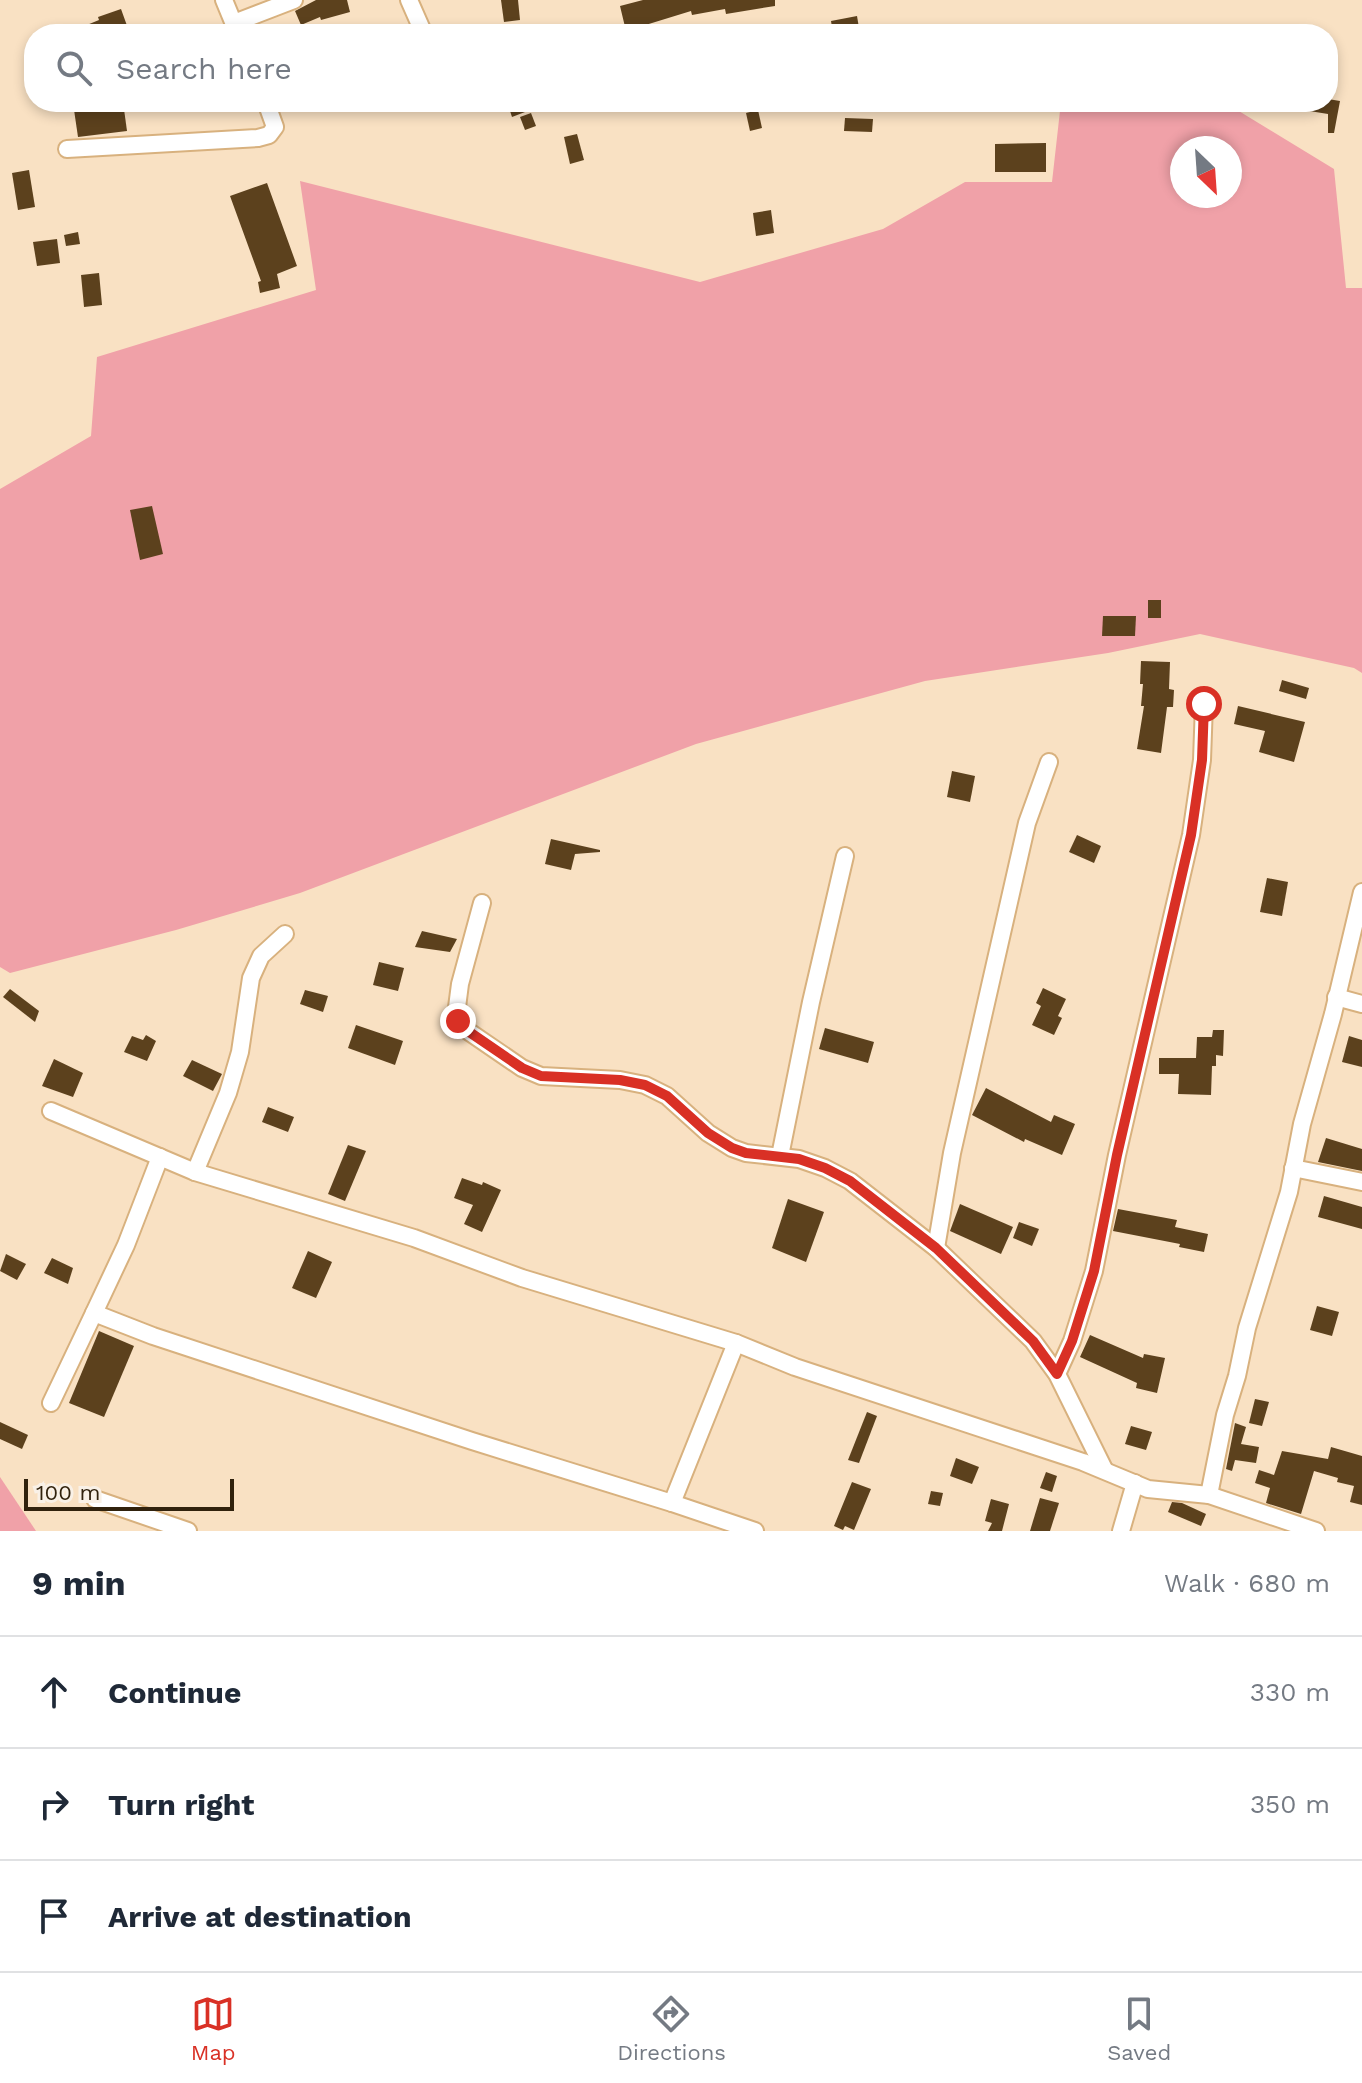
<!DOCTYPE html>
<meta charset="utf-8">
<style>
:root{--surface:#fff;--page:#f2f2f3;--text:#1f2937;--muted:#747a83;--line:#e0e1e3;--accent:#d93025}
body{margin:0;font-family:"Work Sans",sans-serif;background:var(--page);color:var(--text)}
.compass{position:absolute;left:1170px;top:136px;width:72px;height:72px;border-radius:50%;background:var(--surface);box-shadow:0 4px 12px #0003;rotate:155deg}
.scale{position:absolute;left:24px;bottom:20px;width:210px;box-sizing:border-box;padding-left:8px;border:4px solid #31220d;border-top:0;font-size:22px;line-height:28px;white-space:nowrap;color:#31220d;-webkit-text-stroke:6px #f9f1e7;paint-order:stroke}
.stop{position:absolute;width:24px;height:24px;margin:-18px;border:6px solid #d93025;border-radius:50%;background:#fff}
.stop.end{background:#d93025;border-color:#fff;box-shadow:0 2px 8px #0008}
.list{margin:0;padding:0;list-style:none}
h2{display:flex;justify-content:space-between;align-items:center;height:104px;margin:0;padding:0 32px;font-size:34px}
h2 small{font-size:26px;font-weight:400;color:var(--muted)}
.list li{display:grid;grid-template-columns:52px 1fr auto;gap:24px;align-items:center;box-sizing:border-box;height:112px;padding:0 32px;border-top:2px solid var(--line)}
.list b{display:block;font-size:30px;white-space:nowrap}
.list em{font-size:26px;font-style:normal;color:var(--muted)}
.icon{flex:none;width:44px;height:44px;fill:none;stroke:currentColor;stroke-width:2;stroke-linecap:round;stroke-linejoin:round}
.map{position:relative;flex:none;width:1362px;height:1531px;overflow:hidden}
.search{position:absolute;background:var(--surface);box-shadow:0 4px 12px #0003;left:24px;right:24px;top:24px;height:88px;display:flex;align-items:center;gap:20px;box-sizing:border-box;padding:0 28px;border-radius:32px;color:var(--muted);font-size:30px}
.sheet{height:440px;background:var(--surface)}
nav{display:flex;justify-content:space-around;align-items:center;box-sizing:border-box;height:112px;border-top:2px solid var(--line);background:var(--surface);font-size:22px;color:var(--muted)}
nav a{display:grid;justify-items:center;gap:4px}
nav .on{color:var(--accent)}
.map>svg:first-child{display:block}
.green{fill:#f0a1a8;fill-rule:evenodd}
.building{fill:#5c411d}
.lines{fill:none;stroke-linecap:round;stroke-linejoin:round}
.minor-casing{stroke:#d8b17e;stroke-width:20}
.minor{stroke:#fff;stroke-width:16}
.route{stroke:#d93025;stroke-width:10}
</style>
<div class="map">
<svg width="1362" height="1531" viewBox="0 0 1362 1531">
<rect width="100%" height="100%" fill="#f9e1c3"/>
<!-- green -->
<g class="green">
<path d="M1061,102H1224L1334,169L1346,288H1362V673L1354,668L1200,634L1108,653L925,681L696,744L300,893L176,930L10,973L0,967V489L91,436L97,357L316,290L300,181L700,282L883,229L965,182H1052ZM1182,148H1230V196H1182Z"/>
<path d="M0,1477L36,1531H0Z"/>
</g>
<!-- building -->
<g class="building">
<path d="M316,0H347L350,12L321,20L320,17L301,25L295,11Z"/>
<path d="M501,0H518L520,20L504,22Z"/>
<path d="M643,0H775V6L726,14L725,9L692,15L691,11L626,31L620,6Z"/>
<path d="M121,9L130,34H65L99,20L98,17Z"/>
<path d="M857,16L859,28L833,33L831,21Z"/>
<path d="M1328,99L1340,101L1334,133H1328V114L1291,108V102H1328Z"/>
<path d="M82,102H123L127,131L78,137L73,103Z"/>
<path d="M507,102H521L525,112L512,117Z"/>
<path d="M758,110L762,128L750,131L746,113Z"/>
<path d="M531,113L536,126L525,130L520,117Z"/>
<path d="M845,118L873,119L872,132L844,131Z"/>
<path d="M577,134L584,160L570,164L564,137Z"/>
<path d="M1046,143V172H995V144Z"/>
<path d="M29,170L35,207L18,210L12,173Z"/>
<path d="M267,183L297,266L277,274L280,288L260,293L258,282L261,281L230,196Z"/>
<path d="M771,210L774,233L756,236L753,213Z"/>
<path d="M78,232L80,244L66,246L64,235Z"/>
<path d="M57,239L60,263L37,266L33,242Z"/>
<path d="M99,273L102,305L84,307L81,275Z"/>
<path d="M152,506L163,554L140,560L130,510Z"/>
<rect x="1148" y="600" width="13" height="18"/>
<path d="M1103,616H1136L1135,636H1102Z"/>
<path d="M1141,661L1170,662L1169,689L1174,690L1173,707H1167L1161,753L1137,749L1144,706H1141L1143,684H1140Z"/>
<path d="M1282,680L1309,688L1306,699L1279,691Z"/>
<path d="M1238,706L1305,722L1294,762L1259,752L1265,731L1234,724Z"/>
<path d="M952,771L975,776L970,802L947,797Z"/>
<path d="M1077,835L1101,846L1094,863L1069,852Z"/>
<path d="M551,839L600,850V852L575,854L571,870L545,864Z"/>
<path d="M1267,878L1288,882L1282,916L1260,912Z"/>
<path d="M422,931L457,939L450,952L415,947Z"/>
<path d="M379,962L404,968L398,991L373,985Z"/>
<path d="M1043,988L1066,999L1058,1016L1062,1018L1054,1035L1032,1025L1041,1006L1036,1003Z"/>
<path d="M10,989L39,1011L35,1022L3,997Z"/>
<path d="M305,990L328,996L323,1012L300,1004Z"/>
<path d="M356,1025L403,1041L395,1065L348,1048Z"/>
<path d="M825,1028L874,1042L868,1063L819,1049Z"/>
<path d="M1213,1030H1224L1223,1056L1216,1055V1066H1212L1211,1095L1178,1094L1179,1074H1159V1058H1196L1197,1037H1212Z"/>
<path d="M146,1035L156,1041L147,1061L124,1052L132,1036L143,1040Z"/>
<path d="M1349,1036L1362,1040V1067L1342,1062Z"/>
<path d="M54,1059L83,1073L73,1097L42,1086Z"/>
<path d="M192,1060L222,1074L213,1091L183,1076Z"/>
<path d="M986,1088L1051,1122L1054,1115L1075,1124L1062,1155L1025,1139L1024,1142L972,1115Z"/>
<path d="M268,1107L294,1117L288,1132L262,1122Z"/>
<path d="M1326,1138L1362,1149V1171L1318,1162Z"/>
<path d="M348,1145L366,1151L345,1201L328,1194Z"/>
<path d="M462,1178L482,1185L483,1182L501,1190L482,1232L464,1224L473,1205L454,1198Z"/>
<path d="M1324,1196L1362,1207V1229L1318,1217Z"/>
<path d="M788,1199L824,1212L806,1262L772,1248Z"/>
<path d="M960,1204L1013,1227L1001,1254L950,1231Z"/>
<path d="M1118,1209L1177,1220L1175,1227L1208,1234L1204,1252L1179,1247L1180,1244L1113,1231Z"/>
<path d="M1019,1222L1039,1229L1032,1246L1013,1238Z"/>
<path d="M308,1251L332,1262L316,1298L292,1288Z"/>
<path d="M6,1254L26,1264L17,1280L0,1271Z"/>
<path d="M52,1258L73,1268L68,1284L44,1273Z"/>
<path d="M1317,1306L1339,1312L1332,1336L1310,1330Z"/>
<path d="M99,1331L134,1346L104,1417L69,1403Z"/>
<path d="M1090,1335L1143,1358L1144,1354L1165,1358L1157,1393L1136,1388L1137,1383L1080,1357Z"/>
<path d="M1255,1399L1269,1402L1262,1426L1249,1423Z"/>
<path d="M867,1412L877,1416L859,1463L848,1460Z"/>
<path d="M0,1422L28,1435L22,1449L0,1439Z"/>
<path d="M1235,1423L1246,1427L1241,1444L1259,1447L1256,1463L1235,1460L1232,1471L1226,1469Z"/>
<path d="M1131,1426L1152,1432L1146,1450L1125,1444Z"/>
<path d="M1331,1447L1362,1456V1505L1350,1502L1354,1486L1337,1482L1338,1478L1314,1471L1301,1514L1266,1503L1270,1488L1255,1483L1259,1470L1274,1475L1282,1451L1328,1459Z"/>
<path d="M956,1458L979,1467L972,1484L950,1476Z"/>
<path d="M1046,1472L1057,1476L1052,1492L1040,1488Z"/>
<path d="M852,1482L871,1489L854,1530L845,1526L843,1530L834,1526Z"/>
<path d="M931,1491L943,1493L940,1506L928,1504Z"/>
<path d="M1040,1498L1059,1503L1050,1531H1030Z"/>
<path d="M991,1499L1009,1504L1002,1531H988L992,1523L985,1521Z"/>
<path d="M1172,1502L1182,1503L1206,1514L1201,1526L1168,1512Z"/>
</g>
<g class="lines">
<defs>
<g id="minor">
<path d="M224,0L238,34"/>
<path d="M409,0L424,34"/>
<path d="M234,23L294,0"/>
<path d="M67,149L258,138L269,135L275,127L266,102"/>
<path d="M482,903L460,984L456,1015L462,1027L522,1068L541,1076L620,1080L645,1085L667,1096L708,1133L732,1148L746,1153L799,1159L825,1168L850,1181L936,1248L1033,1341L1057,1374L1104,1469"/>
<path d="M1336,997L1362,1004"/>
<path d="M51,1111L195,1172L414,1238L522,1278L736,1343L795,1367L1083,1462L1148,1489L1209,1495L1316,1531"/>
<path d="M780,1156L811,1002L845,856"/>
<path d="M1293,1168L1362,1182"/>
<path d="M195,1172L228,1093L240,1052L251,978L261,956L285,934"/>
<path d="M936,1248L952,1153L1027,823L1049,762"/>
<path d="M94,1313L126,1245L160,1157"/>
<path d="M736,1343L672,1503L755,1531"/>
<path d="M1057,1374L1072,1341L1094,1271L1117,1155L1191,835L1202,760L1204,704"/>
<path d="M51,1403L94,1313L153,1336L472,1441L672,1503"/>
<path d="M1209,1495L1225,1415L1237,1376L1247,1328L1289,1192L1302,1124L1333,1014L1362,892"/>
<path d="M95,1499L188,1531"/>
<path d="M1121,1531L1135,1483"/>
</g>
</defs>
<!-- minor casing -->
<use href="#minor" class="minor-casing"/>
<!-- minor -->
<use href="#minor" class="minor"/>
</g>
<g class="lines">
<!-- route -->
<path class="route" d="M458,1021L462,1027L522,1068L541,1076L620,1080L645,1085L667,1096L708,1133L732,1148L746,1153L799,1159L825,1168L850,1181L936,1248L1033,1341L1057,1374L1072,1341L1094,1271L1117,1155L1191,835L1202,760L1204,704"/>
</g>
</svg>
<svg class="compass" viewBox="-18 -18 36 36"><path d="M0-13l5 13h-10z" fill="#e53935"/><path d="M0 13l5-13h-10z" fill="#747a83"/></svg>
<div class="scale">100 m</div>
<div class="stop" style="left:1204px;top:704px"></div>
<div class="stop end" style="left:458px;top:1021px"></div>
<div class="search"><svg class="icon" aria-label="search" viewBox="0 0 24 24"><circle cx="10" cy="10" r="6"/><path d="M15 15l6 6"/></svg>Search here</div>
</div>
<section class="sheet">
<h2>9 min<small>Walk · 680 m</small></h2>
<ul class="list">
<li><svg class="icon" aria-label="ahead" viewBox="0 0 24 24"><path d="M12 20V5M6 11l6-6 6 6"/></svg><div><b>Continue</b></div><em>330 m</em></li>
<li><svg class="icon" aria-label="right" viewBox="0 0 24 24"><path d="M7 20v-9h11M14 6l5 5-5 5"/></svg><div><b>Turn right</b></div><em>350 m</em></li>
<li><svg class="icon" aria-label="arrive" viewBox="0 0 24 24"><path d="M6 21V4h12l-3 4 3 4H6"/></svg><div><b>Arrive at destination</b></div></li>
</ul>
</section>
<nav>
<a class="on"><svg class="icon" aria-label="map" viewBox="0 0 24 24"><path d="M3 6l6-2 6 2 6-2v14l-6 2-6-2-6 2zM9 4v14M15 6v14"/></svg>Map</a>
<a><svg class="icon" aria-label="directions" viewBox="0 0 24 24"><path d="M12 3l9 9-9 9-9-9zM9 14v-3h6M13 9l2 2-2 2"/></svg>Directions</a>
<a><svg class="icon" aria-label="saved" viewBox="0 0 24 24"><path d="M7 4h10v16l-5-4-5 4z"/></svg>Saved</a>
</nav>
